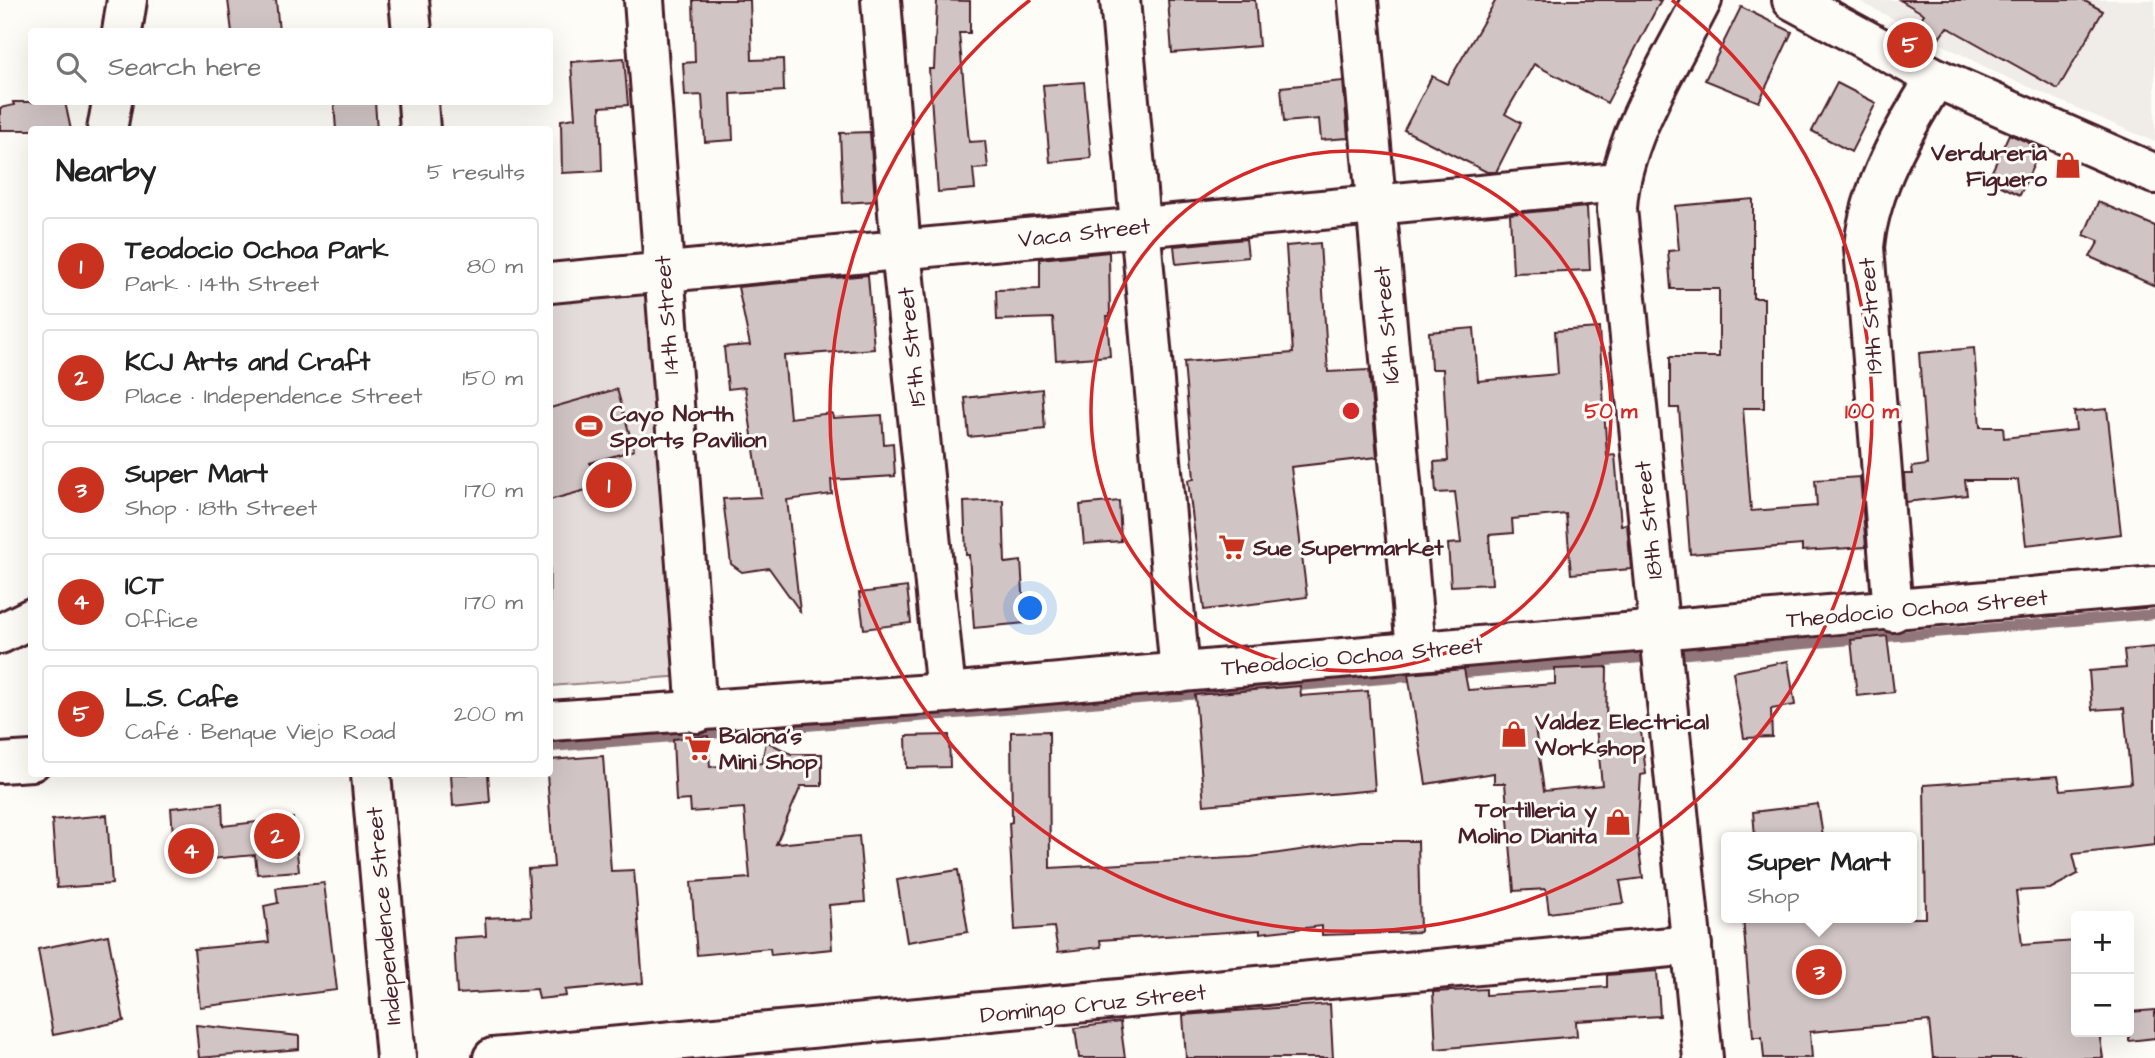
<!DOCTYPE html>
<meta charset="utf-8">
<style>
:root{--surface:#fff;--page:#f2f2f2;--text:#222;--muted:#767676;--line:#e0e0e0;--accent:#c8321e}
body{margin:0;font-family:"Architects Daughter",sans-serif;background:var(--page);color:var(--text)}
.controls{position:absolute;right:21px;bottom:21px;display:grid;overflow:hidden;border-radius:7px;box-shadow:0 7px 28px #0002}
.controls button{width:63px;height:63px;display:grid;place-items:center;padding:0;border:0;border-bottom:2px solid var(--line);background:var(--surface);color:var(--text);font:35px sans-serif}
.you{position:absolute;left:1031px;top:609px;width:24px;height:24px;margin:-18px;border:5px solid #fff;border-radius:50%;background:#1a73e8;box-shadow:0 0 0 10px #1a73e833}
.badge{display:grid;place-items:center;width:46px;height:46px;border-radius:50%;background:var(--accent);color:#fff;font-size:23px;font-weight:700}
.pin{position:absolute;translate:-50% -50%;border:4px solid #fff;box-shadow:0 2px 7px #0006}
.popup{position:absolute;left:1721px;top:832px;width:196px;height:91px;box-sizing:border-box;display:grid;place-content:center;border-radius:7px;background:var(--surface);filter:drop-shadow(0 2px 5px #0005);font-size:23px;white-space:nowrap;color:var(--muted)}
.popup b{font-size:26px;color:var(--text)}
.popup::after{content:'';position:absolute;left:50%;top:100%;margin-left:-14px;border:14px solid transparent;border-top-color:var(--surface)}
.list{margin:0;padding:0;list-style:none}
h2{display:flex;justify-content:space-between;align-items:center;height:91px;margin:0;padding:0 28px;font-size:30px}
h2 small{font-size:23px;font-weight:400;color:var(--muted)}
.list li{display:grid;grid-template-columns:46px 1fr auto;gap:21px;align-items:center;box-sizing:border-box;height:98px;margin:0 14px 14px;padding:0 14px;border:2px solid var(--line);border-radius:7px}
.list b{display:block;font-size:26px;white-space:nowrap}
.list p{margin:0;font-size:23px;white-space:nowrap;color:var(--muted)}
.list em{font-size:23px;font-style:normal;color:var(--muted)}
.icon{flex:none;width:38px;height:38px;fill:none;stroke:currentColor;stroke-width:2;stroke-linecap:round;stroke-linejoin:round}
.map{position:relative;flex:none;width:2155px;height:1058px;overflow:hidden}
.search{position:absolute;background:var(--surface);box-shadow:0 7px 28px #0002;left:28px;top:28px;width:525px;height:77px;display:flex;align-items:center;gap:18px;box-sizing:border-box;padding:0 24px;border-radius:7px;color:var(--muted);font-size:26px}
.panel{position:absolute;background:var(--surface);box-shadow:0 7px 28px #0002;left:28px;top:126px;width:525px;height:651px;border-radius:7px}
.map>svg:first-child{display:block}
.built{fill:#f0ece8}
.green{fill:#e3dcda;stroke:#967e82;stroke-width:2}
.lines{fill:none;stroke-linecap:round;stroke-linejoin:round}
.stream{stroke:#91777b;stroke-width:10}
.building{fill:#d0c5c4;stroke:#4a1f2b;stroke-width:2;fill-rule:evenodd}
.minor-casing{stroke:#4a1f2b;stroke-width:44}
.highway-casing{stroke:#4a1f2b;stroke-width:44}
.minor{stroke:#fdfcf7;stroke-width:38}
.highway{stroke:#fdfcf7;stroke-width:38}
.ring{fill:none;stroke:#d62828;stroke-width:3.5}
.labels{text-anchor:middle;stroke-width:6;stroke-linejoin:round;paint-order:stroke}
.poi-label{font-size:23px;font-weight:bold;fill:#4a1f2b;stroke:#fdfcf7;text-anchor:start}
.street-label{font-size:23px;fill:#4a1f2b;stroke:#fdfcf7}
.centre{fill:#d62828;stroke:#fdfcf7;stroke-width:3.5}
.ring-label{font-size:21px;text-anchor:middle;font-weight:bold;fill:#d62828;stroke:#fdfcf7;stroke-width:6;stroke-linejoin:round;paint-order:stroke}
</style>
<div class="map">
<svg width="2155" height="1058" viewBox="0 0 2155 1058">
<rect width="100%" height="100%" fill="#fdfcf7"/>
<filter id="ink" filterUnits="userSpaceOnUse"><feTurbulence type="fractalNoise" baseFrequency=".0143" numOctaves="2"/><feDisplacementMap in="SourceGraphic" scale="14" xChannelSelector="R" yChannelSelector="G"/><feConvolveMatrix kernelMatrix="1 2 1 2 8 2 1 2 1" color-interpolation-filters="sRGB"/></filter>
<g filter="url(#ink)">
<!-- built -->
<path class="built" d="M1857,0H2155V142L1995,72Z"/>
<!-- green -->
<path class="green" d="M654,287L684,676L550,686V294Z"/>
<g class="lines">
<!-- stream -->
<g class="stream">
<path d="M1453,674L2155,614"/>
<path d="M550,747L1420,676"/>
</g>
</g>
<!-- building -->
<g class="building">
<path d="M228,0H276L279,32H232Z"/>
<path d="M693,0H750L752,60L783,59L784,91L731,94L733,140L705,142L702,95L685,96L683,63L695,62Z"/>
<path d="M937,0L970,1V33H959L969,142L985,141L988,168L973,169L975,189L938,192L929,69H934Z"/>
<path d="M1168,0H1255L1259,46L1172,53Z"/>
<path d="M1496,0H1661L1607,103L1534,64L1505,114L1521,123L1496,172H1487L1404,130L1432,76L1447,84Z"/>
<path d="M1900,0H2083L2103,11L2058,89L1947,27L1940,37L1918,24L1924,14Z"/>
<path d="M1741,7L1792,32L1759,102L1705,80Z"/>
<path d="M624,58L628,105L600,107L602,171L562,173L561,120L575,118L571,62Z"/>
<path d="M1343,81L1348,138L1321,140L1319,119L1284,122L1281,87Z"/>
<path d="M1084,82L1091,158L1050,162L1043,85Z"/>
<path d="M1837,83L1876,103L1851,152L1812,131Z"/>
<path d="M13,102H65L71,130H0V108L14,105Z"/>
<path d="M334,102H375L377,130H336Z"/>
<path d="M870,132L875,201L843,203L840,133Z"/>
<path d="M2009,134L2041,148L2020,195L1988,180Z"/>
<path d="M1753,199V298H1764V408H1743L1751,511L1817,506L1815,480L1860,477L1866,547L1802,551V545L1690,554L1679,408H1670V357H1719V289H1671L1668,251L1679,250L1675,206Z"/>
<path d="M2098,202L2155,226V286L2090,257L2099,241L2084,235Z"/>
<path d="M1587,207L1590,270L1513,273L1510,214Z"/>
<path d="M1246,239L1248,257L1176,264L1174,246Z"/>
<path d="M1320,243L1328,372L1369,370L1377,457L1291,467L1307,597L1204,610L1188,480L1194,479L1184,362L1293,353L1286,246Z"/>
<path d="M1109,252L1110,316H1107L1110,356L1056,360L1053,318L997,320L996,290L1040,289V259Z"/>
<path d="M868,275L874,349L784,356L790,418L832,413L833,418L882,415L884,444L893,443L895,476L831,480L832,494L787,500L800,611L769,568L742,572L731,564L723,499L761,497L745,387L728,389L724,347L750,345L738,287Z"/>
<path d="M1474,328L1478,381L1558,374L1555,331L1599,328L1607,456L1615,455L1621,525L1627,524L1631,569L1571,574L1566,514L1512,519L1513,533L1489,535L1492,584L1451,586L1448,544L1461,543L1455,492L1436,493L1434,462L1448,461L1443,369H1431L1429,332Z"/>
<path d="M1974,348L1980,427H2003L2004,438L2076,430L2074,412L2107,409L2121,534L2026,545L2018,480H1965L1967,495L1906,502L1904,474H1913L1912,467L1927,465L1919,353Z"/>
<path d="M617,389L634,450L590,463L597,487L550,500V408Z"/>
<path d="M1042,389L1045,429L969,437L965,398Z"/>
<path d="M1003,500L1005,563L1021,561L1025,623L974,628L969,555H966L964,502Z"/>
<path d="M1119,501L1121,541L1084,544L1080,505Z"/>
<path d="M907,587L911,623L864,629L859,593Z"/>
<path d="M1887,636L1894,692L1857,696L1851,640Z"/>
<path d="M2155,647V845L2073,854L2078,874L2050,889L2016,891L2022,945L2076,941V1032H2099L2103,1058H1933L1929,1021L1810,1032L1812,1058H1764L1762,1037H1753L1743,918H1926L1924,785L2058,776L2061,790L2131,783L2124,708L2092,710L2089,671L2126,668L2124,650Z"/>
<path d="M1788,661L1795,705L1771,709L1772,737L1744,738L1733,672Z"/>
<path d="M1607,667L1606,726L1640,723L1646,774L1641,775L1637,836L1643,878L1620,881L1624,903L1549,913L1546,889L1514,891L1505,783H1494V773L1426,784L1408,674L1464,669L1468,690L1555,684V669ZM1596,727L1602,785L1544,791L1535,728Z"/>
<path d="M1300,686L1301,696L1368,691L1375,790L1204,805L1195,695Z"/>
<path d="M1049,731L1050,868L1251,857L1362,841H1418L1420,932L1322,935V926L1260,933V930L1100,940L1101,947L1058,952L1054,927L1015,930L1009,823L1012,822L1011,732Z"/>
<path d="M949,735L950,767L907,768L906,736Z"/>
<path d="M708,736L710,767L762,763L766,741L791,754H822V786H801L776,844L859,836L865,902L829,905L832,949L771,955L770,948L697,955L691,882L750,878L744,808L691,812L690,800L676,801L673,739Z"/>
<path d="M603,756L611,871L634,870L643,983L565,990L566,996L539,999L537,989L457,994L454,938L486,936L485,918L531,916L528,869L554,867L547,774L550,760Z"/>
<path d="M451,774H488L490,802L453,806Z"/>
<path d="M222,803L223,826L293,818L299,871L257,874L255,855L175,862L171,808Z"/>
<path d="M1818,804L1823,837H1755L1753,812Z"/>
<path d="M107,815L112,884L57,888L52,820Z"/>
<path d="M958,870L968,932L907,942L897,880Z"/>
<path d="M324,883L337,990L200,1007L194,949L269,942L264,906L278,903L276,888Z"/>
<path d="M108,935L124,1021L53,1035L38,949Z"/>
<path d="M1657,971L1660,1016L1576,1021L1577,1036L1436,1049L1433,992L1486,989V995L1607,987V975Z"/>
<path d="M1330,1004L1333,1058H1186L1183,1015Z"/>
<path d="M2155,1010V1038L2129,1041V1012Z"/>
<path d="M1120,1022L1125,1058H1079L1075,1028Z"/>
<path d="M196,1025L299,1036V1049L199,1058Z"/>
</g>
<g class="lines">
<defs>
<g id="minor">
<path d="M409,0L412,32"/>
<path d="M644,0L697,713"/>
<path d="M881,0L901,250L946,693"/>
<path d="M1120,0L1180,673"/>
<path d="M1358,0L1416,650"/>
<path d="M1702,0C1671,62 1620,139 1617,209L1703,1058"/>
<path d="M122,32L127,0"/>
<path d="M418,102L420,130"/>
<path d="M107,130L112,102"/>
<path d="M550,283L1618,182"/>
<path d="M1893,612L1864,247C1870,186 1904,129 1936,78"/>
<path d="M0,634L32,618"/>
<path d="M550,721L946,693L2155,586"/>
<path d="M0,763L32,761"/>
<path d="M371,774L396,1058"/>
<path d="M493,1058L1692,945"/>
</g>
<path id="highway" d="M1792,0L1936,78L2155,174"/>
</defs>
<!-- minor casing -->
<use href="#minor" class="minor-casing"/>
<!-- highway casing -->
<use href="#highway" class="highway-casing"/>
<!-- minor -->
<use href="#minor" class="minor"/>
<!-- highway -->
<use href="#highway" class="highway"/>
</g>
</g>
<!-- distance rings -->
<g class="ring">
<circle cx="1351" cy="411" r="260"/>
<path d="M1672 0A521 521 0 1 1 1030 0"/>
</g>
<!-- icons -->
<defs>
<symbol id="shop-bare" viewBox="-9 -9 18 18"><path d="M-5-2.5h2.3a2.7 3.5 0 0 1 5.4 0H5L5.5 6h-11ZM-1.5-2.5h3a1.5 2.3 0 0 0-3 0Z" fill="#c8321e" stroke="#fdfcf7" stroke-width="2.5" paint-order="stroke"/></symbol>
<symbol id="stadium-bare" viewBox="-9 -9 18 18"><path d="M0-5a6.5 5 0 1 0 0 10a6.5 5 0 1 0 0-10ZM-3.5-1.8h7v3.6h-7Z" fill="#c8321e" stroke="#fdfcf7" stroke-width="2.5" paint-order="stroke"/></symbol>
<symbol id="supermarket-bare" viewBox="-9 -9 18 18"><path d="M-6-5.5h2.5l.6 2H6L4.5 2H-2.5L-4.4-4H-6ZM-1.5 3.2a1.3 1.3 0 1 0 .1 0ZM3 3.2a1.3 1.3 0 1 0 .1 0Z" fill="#c8321e" stroke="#fdfcf7" stroke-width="2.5" paint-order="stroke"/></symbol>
</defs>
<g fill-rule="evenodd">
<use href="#shop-bare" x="2049" y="146" width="38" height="38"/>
<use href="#stadium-bare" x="570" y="407" width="38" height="38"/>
<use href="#supermarket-bare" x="1213" y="528" width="38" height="38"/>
<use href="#shop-bare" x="1495" y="715" width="38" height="38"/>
<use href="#supermarket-bare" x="679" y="729" width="38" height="38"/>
<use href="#shop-bare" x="1599" y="803" width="38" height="38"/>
</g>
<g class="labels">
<!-- poi labels -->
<g class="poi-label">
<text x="2047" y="160" text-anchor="end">Verdureria<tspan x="2047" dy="26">Figuero</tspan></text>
<text x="610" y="421">Cayo North<tspan x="610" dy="26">Sports Pavilion</tspan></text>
<text x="1253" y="555">Sue Supermarket</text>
<text x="1535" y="729">Valdez Electrical<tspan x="1535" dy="26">Workshop</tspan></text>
<text x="719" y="743">Balona's<tspan x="719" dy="26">Mini Shop</tspan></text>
<text x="1597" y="817" text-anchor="end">Tortilleria y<tspan x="1597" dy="26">Molino Dianita</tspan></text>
</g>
<!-- street labels -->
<g class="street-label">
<text transform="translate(1084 232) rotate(-6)" y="8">Vaca Street</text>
<text transform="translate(666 315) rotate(-94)" y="8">14th Street</text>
<text transform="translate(1870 316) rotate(-94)" y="8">19th Street</text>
<text transform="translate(1386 325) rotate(-95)" y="8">16th Street</text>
<text transform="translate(911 347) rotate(-96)" y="8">15th Street</text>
<text transform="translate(1648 520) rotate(-96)" y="8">18th Street</text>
<text transform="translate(1917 608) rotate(-5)" y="8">Theodocio Ochoa Street</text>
<text transform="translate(1352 656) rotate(-5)" y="8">Theodocio Ochoa Street</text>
<text transform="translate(383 916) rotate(-95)" y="8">Independence Street</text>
<text transform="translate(1093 1003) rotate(-6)" y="8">Domingo Cruz Street</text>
</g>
</g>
<circle cx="1351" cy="411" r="10" class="centre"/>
<g class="ring-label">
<text x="1611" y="418">50 m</text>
<text x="1872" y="418">100 m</text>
</g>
</svg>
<div class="controls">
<button>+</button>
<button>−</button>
</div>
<div class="you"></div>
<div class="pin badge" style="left:609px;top:485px">1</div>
<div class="pin badge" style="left:277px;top:836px">2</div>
<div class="pin badge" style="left:1819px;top:972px">3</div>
<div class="popup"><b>Super Mart</b>Shop</div>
<div class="pin badge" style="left:191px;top:851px">4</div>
<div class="pin badge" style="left:1910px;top:45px">5</div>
<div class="search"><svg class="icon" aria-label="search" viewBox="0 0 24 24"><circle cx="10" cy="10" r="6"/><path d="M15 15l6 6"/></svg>Search here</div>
<section class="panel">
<h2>Nearby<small>5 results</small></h2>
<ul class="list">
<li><span class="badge">1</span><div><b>Teodocio Ochoa Park</b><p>Park · 14th Street</p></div><em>80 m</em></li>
<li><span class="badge">2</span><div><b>KCJ Arts and Craft</b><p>Place · Independence Street</p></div><em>150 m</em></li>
<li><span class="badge">3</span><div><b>Super Mart</b><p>Shop · 18th Street</p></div><em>170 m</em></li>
<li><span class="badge">4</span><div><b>ICT</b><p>Office</p></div><em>170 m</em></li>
<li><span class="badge">5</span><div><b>L.S. Cafe</b><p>Café · Benque Viejo Road</p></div><em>200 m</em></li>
</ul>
</section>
</div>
